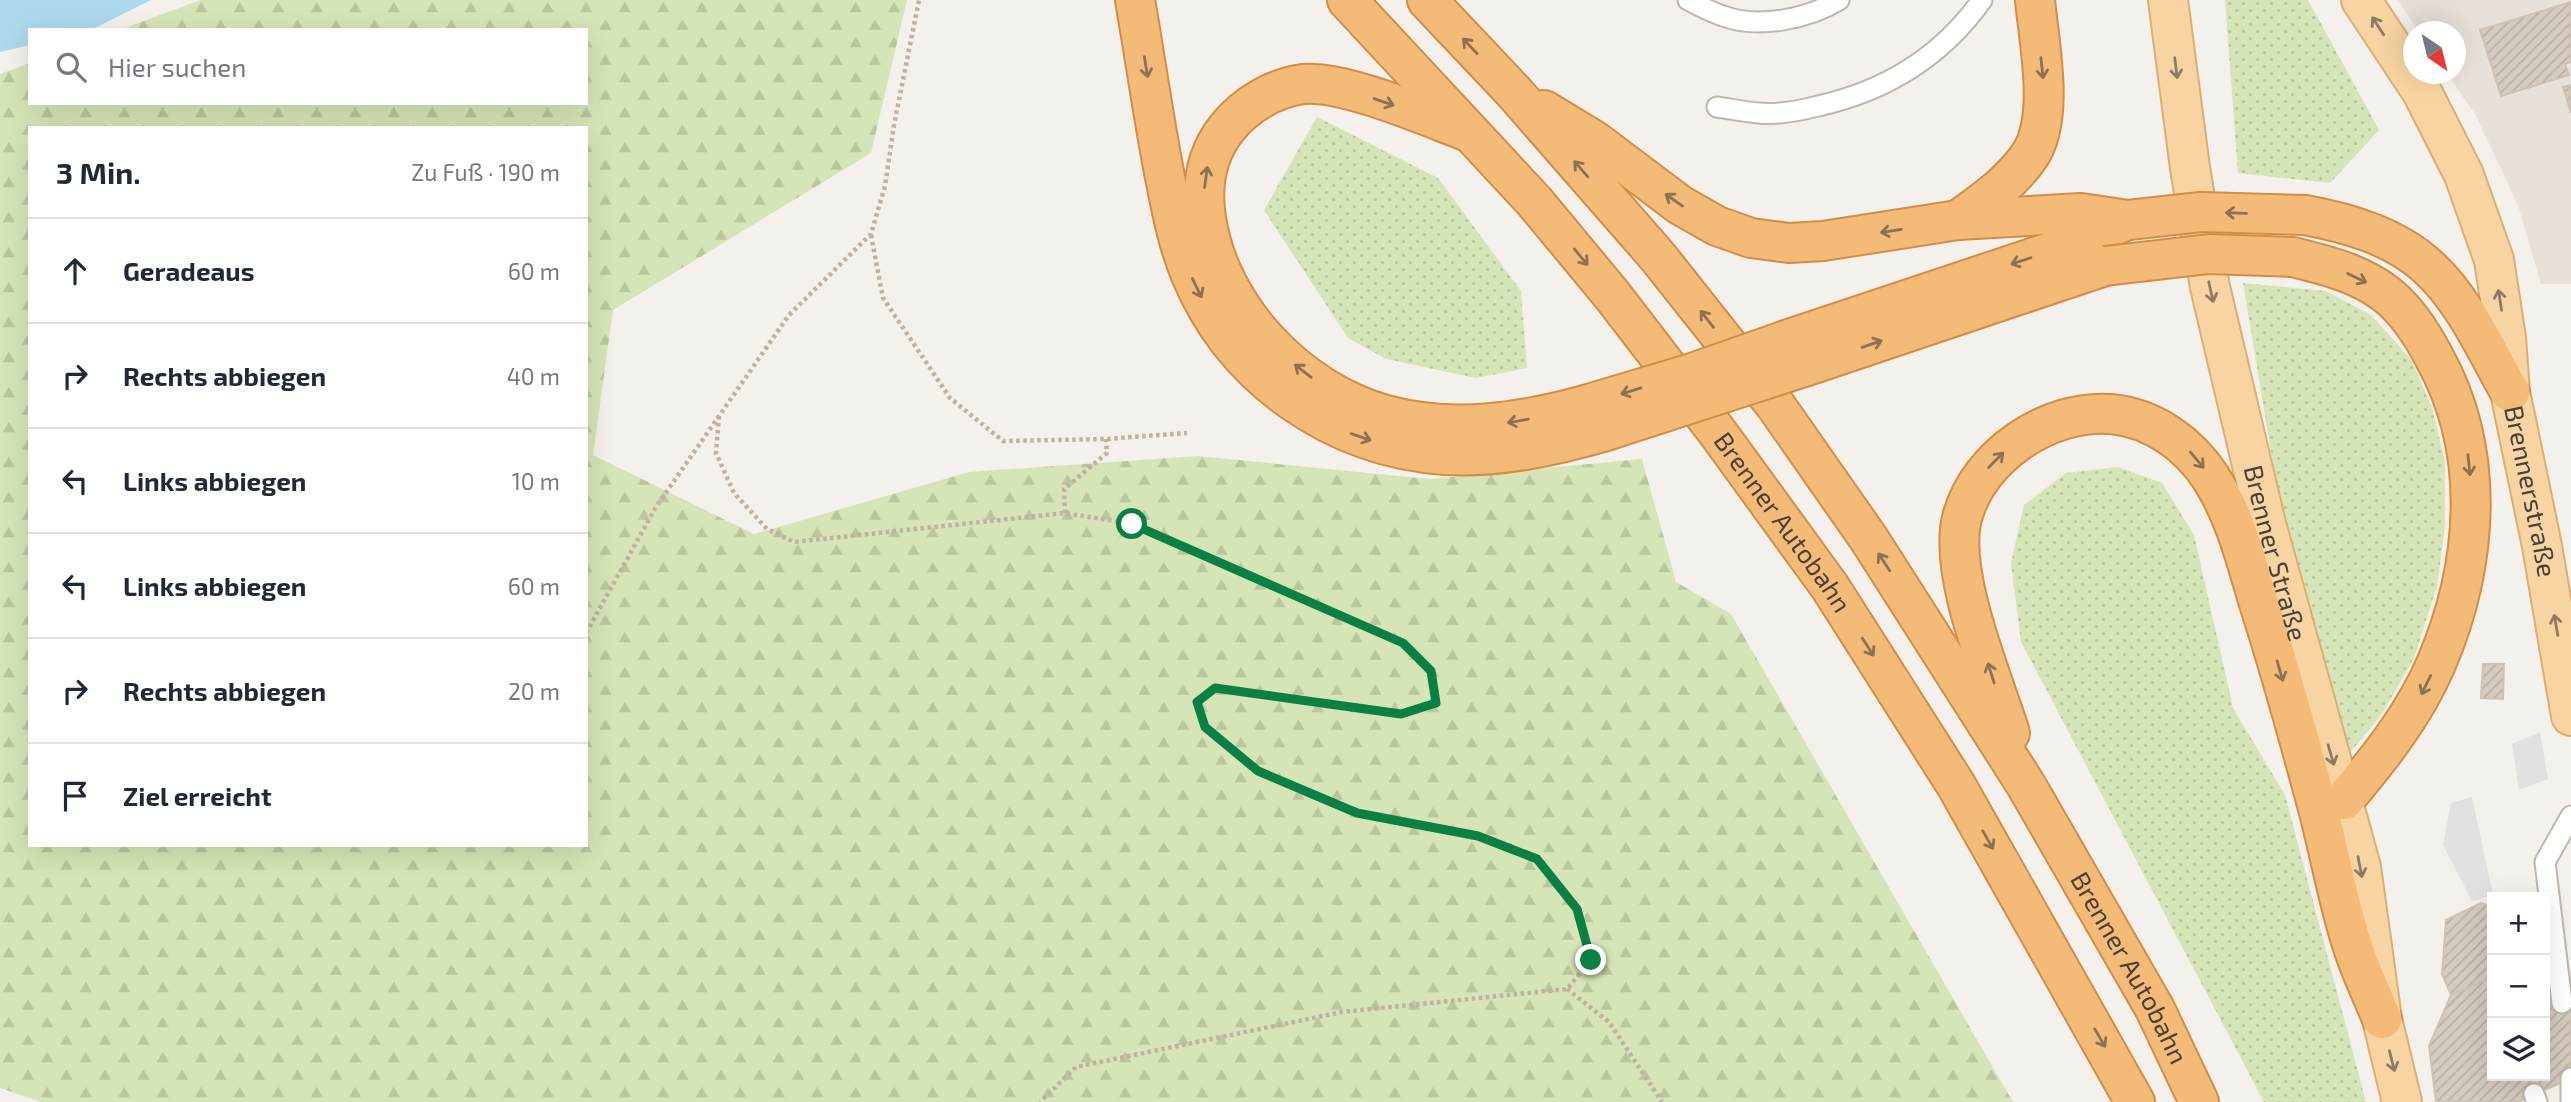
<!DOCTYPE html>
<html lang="de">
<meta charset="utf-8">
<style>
:root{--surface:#fff;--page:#f6f6f7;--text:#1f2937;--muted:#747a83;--line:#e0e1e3}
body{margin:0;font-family:"Exo 2",sans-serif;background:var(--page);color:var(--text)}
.controls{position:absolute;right:21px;bottom:21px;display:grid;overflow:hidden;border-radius:0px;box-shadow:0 7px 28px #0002}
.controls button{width:63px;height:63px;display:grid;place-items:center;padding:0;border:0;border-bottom:2px solid var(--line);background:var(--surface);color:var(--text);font:35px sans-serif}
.compass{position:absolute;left:2403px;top:21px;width:63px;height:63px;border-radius:50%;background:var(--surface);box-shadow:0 7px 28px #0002;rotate:145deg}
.stop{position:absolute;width:21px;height:21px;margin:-16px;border:5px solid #0b8043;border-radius:50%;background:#fff}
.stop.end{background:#0b8043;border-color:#fff;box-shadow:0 2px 7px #0008}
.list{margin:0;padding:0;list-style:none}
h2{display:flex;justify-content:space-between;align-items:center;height:91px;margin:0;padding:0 28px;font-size:30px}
h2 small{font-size:23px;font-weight:400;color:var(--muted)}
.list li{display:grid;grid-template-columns:46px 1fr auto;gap:21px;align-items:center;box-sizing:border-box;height:105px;padding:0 28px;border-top:2px solid var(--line)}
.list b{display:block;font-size:26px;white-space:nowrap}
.list em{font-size:23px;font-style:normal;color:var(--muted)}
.icon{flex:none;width:38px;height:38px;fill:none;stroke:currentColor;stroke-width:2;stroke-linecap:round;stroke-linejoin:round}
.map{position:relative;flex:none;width:2571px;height:1102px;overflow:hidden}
.search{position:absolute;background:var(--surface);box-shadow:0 7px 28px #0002;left:28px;top:28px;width:560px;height:77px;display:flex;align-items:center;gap:18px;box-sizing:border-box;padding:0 24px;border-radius:0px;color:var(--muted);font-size:26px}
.panel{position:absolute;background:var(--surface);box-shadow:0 7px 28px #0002;left:28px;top:126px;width:560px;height:721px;border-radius:0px}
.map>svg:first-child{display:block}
.residential{fill:#e8e1d9}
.grass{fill:url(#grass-dots)}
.forest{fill:url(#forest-firs);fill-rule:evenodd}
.parking{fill:#e3e1df}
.water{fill:#acd9eb}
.building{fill:url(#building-hatch);stroke:#cfc2b5;stroke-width:2}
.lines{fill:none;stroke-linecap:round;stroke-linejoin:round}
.service-casing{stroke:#bfb7ae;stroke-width:23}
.primary-casing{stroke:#dbaf72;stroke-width:42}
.motorway-casing{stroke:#d28e47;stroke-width:42}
.path{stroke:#c0b1a0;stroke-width:4.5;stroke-dasharray:3.5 3.5;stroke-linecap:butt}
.service{stroke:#fff;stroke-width:19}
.primary{stroke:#f7d4a1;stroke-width:38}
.motorway{stroke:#f3bb77;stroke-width:38}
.motorway-bridge-casing{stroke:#d28e47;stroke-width:42;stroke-linecap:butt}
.motorway-bridge{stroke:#f3bb77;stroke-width:38}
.oneway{stroke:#8e7b63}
.oneway2{stroke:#8c7152}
.route{stroke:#0b8043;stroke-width:9}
.labels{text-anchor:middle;stroke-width:6;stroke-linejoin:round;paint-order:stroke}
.street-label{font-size:26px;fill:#484039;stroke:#fff}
</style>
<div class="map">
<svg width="2571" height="1102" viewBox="0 0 2571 1102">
<defs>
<pattern id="grass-dots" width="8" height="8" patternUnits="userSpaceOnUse" patternTransform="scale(1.75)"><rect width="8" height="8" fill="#d6e5b7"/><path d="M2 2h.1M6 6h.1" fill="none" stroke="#b9c69e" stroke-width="1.8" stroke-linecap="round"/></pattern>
<pattern id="forest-firs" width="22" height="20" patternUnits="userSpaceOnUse" patternTransform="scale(1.75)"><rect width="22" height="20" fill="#d6e5b7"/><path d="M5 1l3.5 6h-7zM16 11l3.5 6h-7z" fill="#b9c69e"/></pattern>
<pattern id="building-hatch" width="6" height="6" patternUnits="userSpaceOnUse" patternTransform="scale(1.75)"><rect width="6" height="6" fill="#d5cbc1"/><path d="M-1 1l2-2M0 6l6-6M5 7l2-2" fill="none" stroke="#b8afa7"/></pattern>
</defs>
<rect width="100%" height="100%" fill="#f4f0eb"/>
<!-- residential -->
<path class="residential" d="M2398,0H2571V284H2541L2518,205L2475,114L2447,74H2456V32L2418,31Z"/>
<!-- grass -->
<g class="grass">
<path d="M2225,0H2308L2379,130L2330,183L2238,173Z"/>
<path d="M1317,117L1438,178L1521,291L1527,368L1476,378L1386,359L1348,338L1264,210Z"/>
<path d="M2243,283L2326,291L2371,315L2411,359L2432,408L2445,461V527L2437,586L2414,658L2382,714L2349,754L2281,512Z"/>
<path d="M2118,467L2162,483L2194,535L2233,708L2285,795L2366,1102H2264L2021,642L2011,563L2024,505L2066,473Z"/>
</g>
<!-- forest -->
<path class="forest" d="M200,0H907L871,153L613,310L593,455L754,534L969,472L1198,456L1429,479L1642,459L1676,582L1731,614L2013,1102H41L0,1088V74L30,63V103H586V30H120ZM30,128H586V845H30Z"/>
<!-- parking -->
<g class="parking">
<path d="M2540,732L2548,779L2519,790L2512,744Z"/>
<path d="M2472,797L2493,895L2472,901L2443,845L2451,803Z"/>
</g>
<!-- water -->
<path class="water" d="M0,0H151L91,30H30V45L0,52Z"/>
<!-- building -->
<g class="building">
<path d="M2571,2V62L2565,64L2569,75L2501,96L2480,30Z"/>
<path d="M2571,85V113L2563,87Z"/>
<path d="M2483,664H2504L2503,699L2481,698Z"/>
<path d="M2481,903L2492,907V977L2451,995L2442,974L2446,920Z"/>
<path d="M2492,977V1076H2545V986L2571,1011V1078L2518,1102H2436L2429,1046L2451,995Z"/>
</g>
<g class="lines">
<defs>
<g id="service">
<path d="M1688,0C1699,6 1711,12 1723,16C1758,29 1808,19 1839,0"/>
<path d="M1717,107C1731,109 1745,112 1759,113C1779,115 1799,111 1818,106C1886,91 1942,56 1982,0"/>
<path d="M2562,1003L2545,862L2571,816"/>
<path d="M2571,1078V1102"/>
<path d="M2534,1094L2537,1102"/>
</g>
<g id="primary">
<path id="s1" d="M2168,0L2190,168L2210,287L2266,524L2361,867L2382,1019L2402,1102"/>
<path id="s2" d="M2361,0L2422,92L2464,175L2494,260L2506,338L2510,392L2542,546L2571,716"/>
</g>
<g id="motorway">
<path d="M1135,0C1145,57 1153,115 1164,172C1171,207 1177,242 1191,275C1234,378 1333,447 1445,455C1500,458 1554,446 1606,431"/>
<path id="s3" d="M1347,0L1534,201L1612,295L1718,433L1830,587L1956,785L2135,1102"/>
<path id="s4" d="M1427,0L1514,92L1658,257L1776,406L1869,539L2026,785L2155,1009L2199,1102"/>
<path d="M1544,110L1595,141L1680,205L1717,226L1751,238L1789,243L1823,241L1958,220L2081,213L2128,220"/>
<path d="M1466,131C1426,116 1343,80 1303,84C1274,88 1245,105 1227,128C1206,154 1201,185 1206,218C1219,308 1298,391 1386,415C1454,433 1519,423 1585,405"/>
<path d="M2305,215C2348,223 2394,236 2427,266C2464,299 2486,350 2510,392"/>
<path d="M1958,220C1984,201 2012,182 2030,155C2055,117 2039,43 2035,0"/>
<path d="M2293,257C2325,265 2359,273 2386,294C2407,310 2422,334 2434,357C2487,452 2478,566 2436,664C2414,715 2379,759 2344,800"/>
<path d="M1789,339L2047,253L2128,220"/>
<path d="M1807,366L2105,266"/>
<path d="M2010,733C1992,676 1948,574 1962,518C1978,456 2049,409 2111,414C2153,418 2189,444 2211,478C2237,518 2248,569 2262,613C2283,679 2301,745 2319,812C2330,855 2338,899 2351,941C2359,968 2372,994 2382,1019"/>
</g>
</defs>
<!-- service casing -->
<use href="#service" class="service-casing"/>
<!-- primary casing -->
<use href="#primary" class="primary-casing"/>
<!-- motorway casing -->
<use href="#motorway" class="motorway-casing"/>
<!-- path -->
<g class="path">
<path d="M871,235L883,298L950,398L1003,441L1106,439L1187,433"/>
<path d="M719,416L716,453L734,493L767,529L794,542L1065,513L1132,524L1403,643L1431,671L1435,703L1401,714L1215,688L1197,703L1205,727L1258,771L1357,813L1478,836L1537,859L1577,909L1591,960L1567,989L1342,1012L1076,1067L1040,1102"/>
<path d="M1065,513L1064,489L1107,453L1106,439"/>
<path d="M586,633L656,507L789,315L871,234L885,186L894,125L919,0"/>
<path d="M1567,989L1609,1022L1662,1102"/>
</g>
<!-- service -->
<use href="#service" class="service"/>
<!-- primary -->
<use href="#primary" class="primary"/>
<!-- motorway -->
<use href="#motorway" class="motorway"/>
<defs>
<g id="motorway-bridge">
<path d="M2128,220L2201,212L2305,215"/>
<path d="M2105,266L2209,254L2293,257"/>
<path d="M1585,405L1692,373L1789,339"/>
<path d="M1606,431L1807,366"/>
</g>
</defs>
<!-- motorway-bridge casing -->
<use href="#motorway-bridge" class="motorway-bridge-casing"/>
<!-- motorway-bridge -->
<use href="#motorway-bridge" class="motorway-bridge"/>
</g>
<!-- one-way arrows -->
<defs><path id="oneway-shaft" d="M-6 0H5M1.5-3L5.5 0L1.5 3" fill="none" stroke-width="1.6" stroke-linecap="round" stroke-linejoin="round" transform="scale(1.75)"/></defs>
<g class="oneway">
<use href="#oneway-shaft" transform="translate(2378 26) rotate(-123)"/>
<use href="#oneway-shaft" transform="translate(2176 68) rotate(83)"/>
<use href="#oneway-shaft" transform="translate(2211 292) rotate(77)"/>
<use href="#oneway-shaft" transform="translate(2500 300) rotate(-99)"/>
<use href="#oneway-shaft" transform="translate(2556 625) rotate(-100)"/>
<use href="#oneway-shaft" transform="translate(2331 755) rotate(74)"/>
<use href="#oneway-shaft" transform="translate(2360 867) rotate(79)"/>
<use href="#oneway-shaft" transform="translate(2392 1061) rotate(76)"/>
</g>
<g class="oneway2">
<use href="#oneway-shaft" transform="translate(1470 46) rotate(-133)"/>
<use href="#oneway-shaft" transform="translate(1146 67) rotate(81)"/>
<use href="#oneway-shaft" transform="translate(2042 68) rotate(84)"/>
<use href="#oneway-shaft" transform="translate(1384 102) rotate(19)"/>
<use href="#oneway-shaft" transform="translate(1581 169) rotate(-131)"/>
<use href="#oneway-shaft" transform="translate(1206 177) rotate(-82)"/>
<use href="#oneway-shaft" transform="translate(1674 200) rotate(-145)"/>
<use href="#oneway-shaft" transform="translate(2236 213) rotate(-178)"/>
<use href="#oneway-shaft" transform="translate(1891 231) rotate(171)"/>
<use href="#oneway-shaft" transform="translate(1581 257) rotate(50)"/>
<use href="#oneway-shaft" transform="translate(2021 261) rotate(162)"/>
<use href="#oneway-shaft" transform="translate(2357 278) rotate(26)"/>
<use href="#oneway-shaft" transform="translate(1197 288) rotate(64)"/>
<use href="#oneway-shaft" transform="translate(1707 319) rotate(-128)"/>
<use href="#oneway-shaft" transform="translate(1872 344) rotate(-19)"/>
<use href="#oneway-shaft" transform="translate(1303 371) rotate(-142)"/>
<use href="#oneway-shaft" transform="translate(1631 391) rotate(163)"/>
<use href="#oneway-shaft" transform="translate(1518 421) rotate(170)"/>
<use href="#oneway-shaft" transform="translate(1361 437) rotate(19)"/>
<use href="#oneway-shaft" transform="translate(1996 460) rotate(-45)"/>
<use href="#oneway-shaft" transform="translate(2197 460) rotate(50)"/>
<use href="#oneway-shaft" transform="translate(2469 465) rotate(84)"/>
<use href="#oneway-shaft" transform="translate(1884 562) rotate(-123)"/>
<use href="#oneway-shaft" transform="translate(1868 647) rotate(57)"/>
<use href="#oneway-shaft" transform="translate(2280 671) rotate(74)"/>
<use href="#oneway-shaft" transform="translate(1991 673) rotate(-108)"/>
<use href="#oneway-shaft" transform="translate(2426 685) rotate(116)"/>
<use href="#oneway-shaft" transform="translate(1988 840) rotate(60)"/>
<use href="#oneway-shaft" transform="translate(2100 1038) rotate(60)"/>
</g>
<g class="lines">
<!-- route -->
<path class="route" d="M1132,524L1403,643L1431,671L1436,703L1401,714L1215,688L1197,702L1205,727L1258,771L1357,813L1478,836L1537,859L1577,909L1591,960"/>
</g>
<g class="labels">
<!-- street labels -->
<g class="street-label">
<text dy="9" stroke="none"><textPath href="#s2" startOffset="528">Brennerstraße</textPath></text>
<text dy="9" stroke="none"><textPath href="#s3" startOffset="681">Brenner Autobahn</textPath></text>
<text dy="9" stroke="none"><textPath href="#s1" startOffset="564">Brenner Straße</textPath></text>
<text dy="9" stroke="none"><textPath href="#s4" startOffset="1200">Brenner Autobahn</textPath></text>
</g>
</g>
</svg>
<div class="controls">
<button>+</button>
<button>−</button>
<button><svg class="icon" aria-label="layers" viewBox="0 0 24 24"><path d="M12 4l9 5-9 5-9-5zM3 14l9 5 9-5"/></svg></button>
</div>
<svg class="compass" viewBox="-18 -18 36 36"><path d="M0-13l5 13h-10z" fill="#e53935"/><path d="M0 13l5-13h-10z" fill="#747a83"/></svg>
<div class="stop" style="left:1132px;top:524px"></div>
<div class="stop end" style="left:1591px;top:960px"></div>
<div class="search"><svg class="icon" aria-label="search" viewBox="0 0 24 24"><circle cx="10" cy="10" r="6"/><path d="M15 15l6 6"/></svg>Hier suchen</div>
<section class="panel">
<h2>3 Min.<small>Zu Fuß · 190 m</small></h2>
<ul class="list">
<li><svg class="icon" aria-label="ahead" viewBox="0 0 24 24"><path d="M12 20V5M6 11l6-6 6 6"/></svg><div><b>Geradeaus</b></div><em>60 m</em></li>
<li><svg class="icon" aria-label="right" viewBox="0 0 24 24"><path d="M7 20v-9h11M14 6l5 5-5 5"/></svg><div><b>Rechts abbiegen</b></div><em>40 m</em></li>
<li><svg class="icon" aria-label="left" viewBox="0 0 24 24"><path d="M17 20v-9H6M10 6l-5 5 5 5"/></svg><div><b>Links abbiegen</b></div><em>10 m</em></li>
<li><svg class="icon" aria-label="left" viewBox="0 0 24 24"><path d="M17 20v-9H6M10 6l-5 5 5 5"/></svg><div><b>Links abbiegen</b></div><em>60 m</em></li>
<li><svg class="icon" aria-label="right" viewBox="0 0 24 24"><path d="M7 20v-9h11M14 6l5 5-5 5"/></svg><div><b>Rechts abbiegen</b></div><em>20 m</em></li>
<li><svg class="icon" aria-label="arrive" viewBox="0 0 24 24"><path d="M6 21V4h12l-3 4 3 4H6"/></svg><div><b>Ziel erreicht</b></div></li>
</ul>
</section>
</div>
